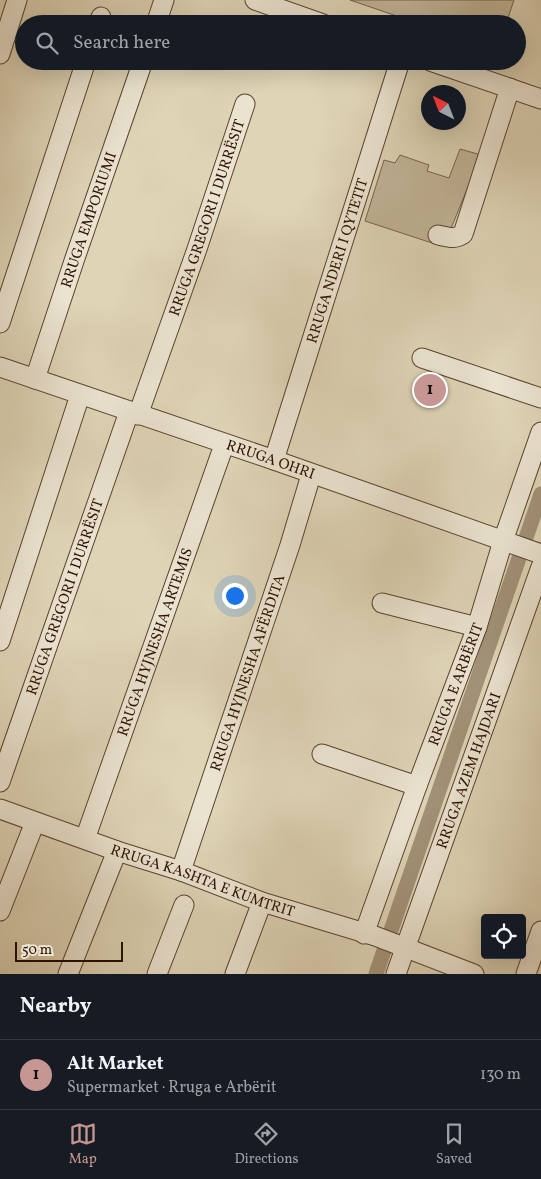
<!DOCTYPE html>
<meta charset="utf-8">
<style>
:root{--surface:#171b24;--page:#242831;--text:#f1f3f6;--muted:#9ea1a6;--line:#363941;--accent:#c59692}
body{margin:0;font-family:Vollkorn,serif;background:var(--page);color:var(--text)}
.controls{position:absolute;right:15px;bottom:15px;display:grid;overflow:hidden;border-radius:5px;box-shadow:0 5px 20px #0002}
.controls button{width:45px;height:45px;display:grid;place-items:center;padding:0;border:0;border-bottom:1px solid var(--line);background:var(--surface);color:var(--text);font:25px sans-serif}
.compass{position:absolute;left:421px;top:85px;width:45px;height:45px;border-radius:50%;background:var(--surface);box-shadow:0 5px 20px #0002;rotate:318deg}
.scale{position:absolute;left:15px;bottom:12px;width:108px;box-sizing:border-box;padding-left:5px;border:2px solid #2e1200;border-top:0;font-size:14px;line-height:18px;white-space:nowrap;color:#2e1200;-webkit-text-stroke:4px #eae3d0;paint-order:stroke}
.you{position:absolute;left:234px;top:595px;width:18px;height:18px;margin:-12px;border:4px solid #fff;border-radius:50%;background:#1a73e8;box-shadow:0 0 0 8px #1a73e833}
.badge{display:grid;place-items:center;width:32px;height:32px;border-radius:50%;background:var(--accent);color:#111;font-size:16px;font-weight:700}
.pin{position:absolute;translate:-50% -50%;border:2px solid #fff;box-shadow:0 1px 5px #0006}
.list{margin:0;padding:0;list-style:none}
h2{display:flex;justify-content:space-between;align-items:center;height:65px;margin:0;padding:0 20px;font-size:21px}
h2 small{font-size:16px;font-weight:400;color:var(--muted)}
.list li{display:grid;grid-template-columns:32px 1fr auto;gap:15px;align-items:center;box-sizing:border-box;height:70px;padding:0 20px;border-top:1px solid var(--line)}
.list b{display:block;font-size:19px;white-space:nowrap}
.list p{margin:0;font-size:16px;white-space:nowrap;color:var(--muted)}
.list em{font-size:16px;font-style:normal;color:var(--muted)}
.icon{flex:none;width:28px;height:28px;fill:none;stroke:currentColor;stroke-width:2;stroke-linecap:round;stroke-linejoin:round}
.map{position:relative;flex:none;width:541px;height:974px;overflow:hidden}
.search{position:absolute;background:var(--surface);box-shadow:0 5px 20px #0002;left:15px;right:15px;top:15px;height:55px;display:flex;align-items:center;gap:12px;box-sizing:border-box;padding:0 18px;border-radius:28px;color:var(--muted);font-size:19px}
.sheet{height:135px;background:var(--surface)}
nav{display:flex;justify-content:space-around;align-items:center;box-sizing:border-box;height:70px;border-top:1px solid var(--line);background:var(--surface);font-size:14px;color:var(--muted)}
nav a{display:grid;justify-items:center;gap:2px}
nav .on{color:var(--accent)}
.map>svg:first-child{display:block}
.green{fill:#c0b397;stroke:#77624c}
.lines{fill:none;stroke-linecap:round;stroke-linejoin:round}
.canal{stroke:#a29278;stroke-width:15}
.minor-casing{stroke:#5a422e;stroke-width:21}
.minor{stroke:#eae3d0;stroke-width:19}
.labels{text-anchor:middle;stroke-width:4;stroke-linejoin:round;paint-order:stroke}
.street-label{font-size:15px;fill:#2e1200;stroke:#eae3d0}
</style>
<div class="map">
<svg width="541" height="974" viewBox="0 0 541 974">
<rect width="100%" height="100%" fill="#ded4b6"/>
<filter id="stains"><feTurbulence type="fractalNoise" baseFrequency=".004" numOctaves="4"/><feColorMatrix values="0 0 0 0 .2 0 0 0 0 .09 0 0 0 0 .02 0 0 0 .5 -.17"/></filter>
<radialGradient id="worn" r=".72"><stop offset=".6" stop-color="#630" stop-opacity="0"/><stop offset="1" stop-color="#630" stop-opacity=".3"/></radialGradient>
<!-- green -->
<g class="green">
<path d="M350,0H514L506,24H420Z"/>
<path d="M460,149L481,155L452,226L441,238L432,243L365,221L384,160L395,163L400,155L429,165L427,171L449,178Z"/>
</g>
<g class="lines">
<!-- canal -->
<path class="canal" d="M376,974L541,494"/>
<defs>
<g id="minor">
<path d="M255,0L323,24"/>
<path d="M99,24L101,17"/>
<path d="M156,24L164,0"/>
<path d="M0,54L17,0"/>
<path d="M430,61L541,99"/>
<path d="M438,235C448,237 454,240 463,234L510,88"/>
<path d="M0,323L86,61"/>
<path d="M422,358L541,398"/>
<path id="s1" d="M0,367L274,460L541,554"/>
<path id="s2" d="M35,379L74,261L143,61"/>
<path id="s3" d="M138,415L197,249L245,104"/>
<path id="s4" d="M274,460L400,61"/>
<path d="M382,603L477,627"/>
<path d="M0,641L80,395"/>
<path d="M322,754L417,786"/>
<path id="s5" d="M0,782L129,412"/>
<path id="s6" d="M0,809L117,851L181,871L262,902L375,936L474,974"/>
<path id="s7" d="M85,839L224,445"/>
<path id="s8" d="M181,871L290,545L311,475"/>
<path d="M0,911L35,822"/>
<path id="s9" d="M364,934L417,786L477,627L503,541L541,432"/>
<path d="M68,974L117,851"/>
<path d="M157,974L184,905"/>
<path d="M235,974L262,902"/>
<path id="s10" d="M396,974L541,567"/>
<path d="M526,974L541,931"/>
</g>
</defs>
<!-- minor casing -->
<use href="#minor" class="minor-casing"/>
<!-- minor -->
<use href="#minor" class="minor"/>
</g>
<g class="labels">
<!-- street labels -->
<g class="street-label">
<text dy="5" stroke="none"><textPath href="#s3" startOffset="209">RRUGA GREGORI I DURRËSIT</textPath></text>
<text dy="5" stroke="none"><textPath href="#s2" startOffset="168">RRUGA EMPORIUMI</textPath></text>
<text dy="5" stroke="none"><textPath href="#s4" startOffset="209">RRUGA NDERI I QYTETIT</textPath></text>
<text dy="5" stroke="none"><textPath href="#s1" startOffset="286">RRUGA OHRI</textPath></text>
<text dy="5" stroke="none"><textPath href="#s5" startOffset="196">RRUGA GREGORI I DURRËSIT</textPath></text>
<text dy="5" stroke="none"><textPath href="#s7" startOffset="209">RRUGA HYJNESHA ARTEMIS</textPath></text>
<text dy="5" stroke="none"><textPath href="#s8" startOffset="209">RRUGA HYJNESHA AFËRDITA</textPath></text>
<text dy="5" stroke="none"><textPath href="#s9" startOffset="266">RRUGA E ARBËRIT</textPath></text>
<text dy="5" stroke="none"><textPath href="#s10" startOffset="216">RRUGA AZEM HAJDARI</textPath></text>
<text dy="5" stroke="none"><textPath href="#s6" startOffset="215">RRUGA KASHTA E KUMTRIT</textPath></text>
</g>
</g>
<rect width="100%" height="100%" filter="url(#stains)"/>
<rect width="100%" height="100%" fill="url(#worn)"/>
</svg>
<div class="controls">
<button><svg class="icon" aria-label="locate" viewBox="0 0 24 24"><circle cx="12" cy="12" r="6"/><path d="M12 2v4M12 18v4M2 12h4M18 12h4"/></svg></button>
</div>
<svg class="compass" viewBox="-18 -18 36 36"><path d="M0-13l5 13h-10z" fill="#e53935"/><path d="M0 13l5-13h-10z" fill="#9ea1a6"/></svg>
<div class="scale">50 m</div>
<div class="you"></div>
<div class="pin badge" style="left:430px;top:390px">1</div>
<div class="search"><svg class="icon" aria-label="search" viewBox="0 0 24 24"><circle cx="10" cy="10" r="6"/><path d="M15 15l6 6"/></svg>Search here</div>
</div>
<section class="sheet">
<h2>Nearby<small></small></h2>
<ul class="list">
<li><span class="badge">1</span><div><b>Alt Market</b><p>Supermarket · Rruga e Arbërit</p></div><em>130 m</em></li>
</ul>
</section>
<nav>
<a class="on"><svg class="icon" aria-label="map" viewBox="0 0 24 24"><path d="M3 6l6-2 6 2 6-2v14l-6 2-6-2-6 2zM9 4v14M15 6v14"/></svg>Map</a>
<a><svg class="icon" aria-label="directions" viewBox="0 0 24 24"><path d="M12 3l9 9-9 9-9-9zM9 14v-3h6M13 9l2 2-2 2"/></svg>Directions</a>
<a><svg class="icon" aria-label="saved" viewBox="0 0 24 24"><path d="M7 4h10v16l-5-4-5 4z"/></svg>Saved</a>
</nav>
